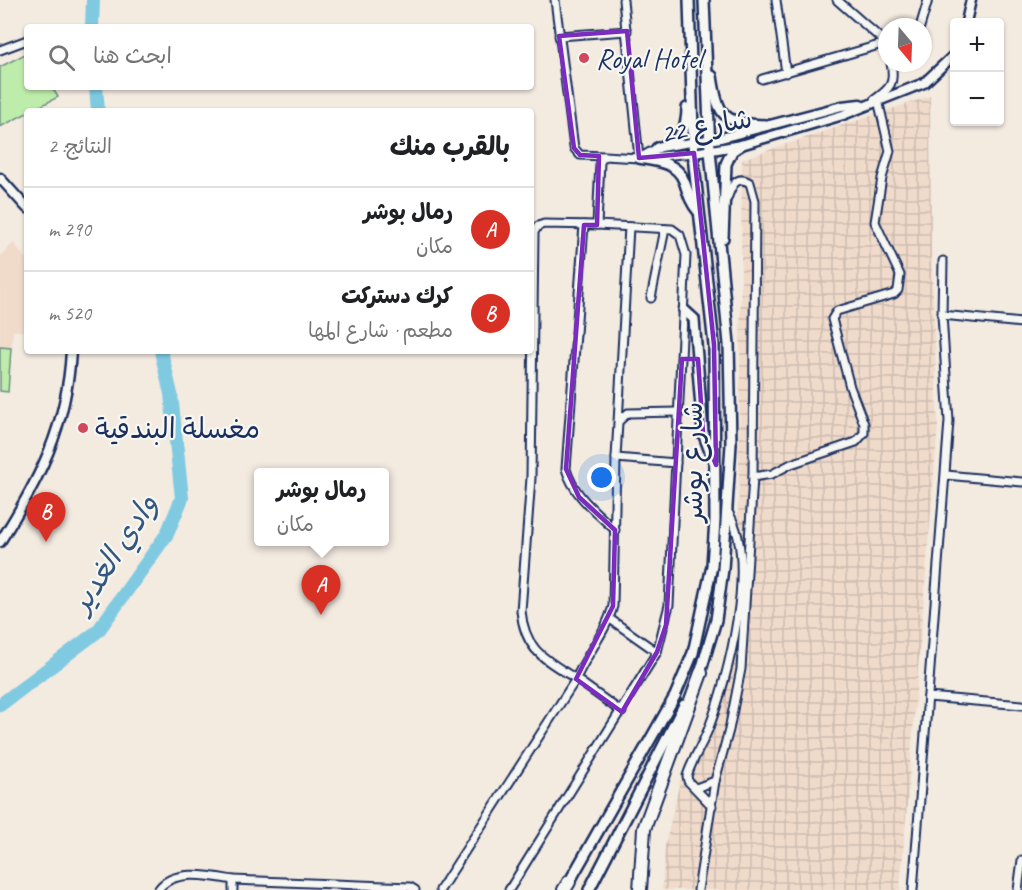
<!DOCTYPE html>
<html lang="ar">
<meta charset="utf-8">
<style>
:root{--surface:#fff;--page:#f6f6f6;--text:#202124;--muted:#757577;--line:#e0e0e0;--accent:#d93025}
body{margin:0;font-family:Caveat,"Playpen Sans Arabic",sans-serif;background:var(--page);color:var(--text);direction:rtl}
.controls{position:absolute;right:18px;top:18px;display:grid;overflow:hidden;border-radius:6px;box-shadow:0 2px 4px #0004}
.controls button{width:54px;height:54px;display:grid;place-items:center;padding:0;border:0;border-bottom:2px solid var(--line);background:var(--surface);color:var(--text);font:30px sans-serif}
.compass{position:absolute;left:878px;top:18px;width:54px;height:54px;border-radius:50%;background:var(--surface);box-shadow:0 2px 4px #0004;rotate:161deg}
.you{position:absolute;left:602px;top:478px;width:21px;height:21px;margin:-15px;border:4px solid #fff;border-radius:50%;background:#1a73e8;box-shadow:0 0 0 9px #1a73e833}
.badge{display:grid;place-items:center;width:39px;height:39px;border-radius:50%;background:var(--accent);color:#fff;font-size:20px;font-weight:700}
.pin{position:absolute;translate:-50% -50px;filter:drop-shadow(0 2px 3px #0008)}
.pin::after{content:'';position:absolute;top:32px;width:21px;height:18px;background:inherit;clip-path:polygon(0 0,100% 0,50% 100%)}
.popup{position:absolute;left:254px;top:468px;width:135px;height:78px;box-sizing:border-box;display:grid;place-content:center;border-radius:6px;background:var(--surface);filter:drop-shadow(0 2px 4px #0005);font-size:20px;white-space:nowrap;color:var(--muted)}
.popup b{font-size:22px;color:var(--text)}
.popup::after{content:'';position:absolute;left:50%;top:100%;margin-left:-12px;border:12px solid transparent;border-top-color:var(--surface)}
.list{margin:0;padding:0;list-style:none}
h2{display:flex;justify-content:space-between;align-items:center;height:78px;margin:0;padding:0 24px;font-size:26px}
h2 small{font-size:20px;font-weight:400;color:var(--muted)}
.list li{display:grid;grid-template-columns:39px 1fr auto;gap:18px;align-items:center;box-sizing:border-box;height:84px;padding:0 24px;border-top:2px solid var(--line)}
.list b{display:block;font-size:22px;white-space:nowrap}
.list p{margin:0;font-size:20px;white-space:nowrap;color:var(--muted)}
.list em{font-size:20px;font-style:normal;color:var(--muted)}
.icon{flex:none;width:33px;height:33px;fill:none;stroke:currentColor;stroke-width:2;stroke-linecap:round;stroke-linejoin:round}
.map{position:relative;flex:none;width:1022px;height:890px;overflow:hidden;direction:ltr}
.search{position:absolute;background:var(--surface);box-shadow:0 2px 4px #0004;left:24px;top:24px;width:510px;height:66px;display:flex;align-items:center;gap:15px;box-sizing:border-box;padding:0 21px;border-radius:6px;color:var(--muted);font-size:22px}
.panel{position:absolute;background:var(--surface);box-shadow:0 2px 4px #0004;left:24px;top:108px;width:510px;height:246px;border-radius:6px;direction:rtl}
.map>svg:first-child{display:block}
.built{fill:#f0dbcb}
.industrial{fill:url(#industrial-grid)}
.park{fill:#beecaa;stroke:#6c8e84;stroke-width:1.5}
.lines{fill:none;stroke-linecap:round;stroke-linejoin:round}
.river{stroke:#80cae1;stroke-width:14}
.minor-casing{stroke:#1b2f5e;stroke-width:11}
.tertiary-casing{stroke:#1b2f5e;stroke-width:13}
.secondary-casing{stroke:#1b2f5e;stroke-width:14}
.motorway-casing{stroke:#1b2f5e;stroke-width:16}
.minor{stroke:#f6f6f2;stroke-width:7}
.tertiary{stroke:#f6f6f2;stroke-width:8}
.secondary{stroke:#f6f6f2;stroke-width:9}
.motorway{stroke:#f6f6f2;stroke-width:12}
.marked{fill:none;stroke:#7b2cbf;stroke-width:4.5;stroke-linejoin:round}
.poi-dot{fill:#d1495b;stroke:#f6f6f2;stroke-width:2}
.labels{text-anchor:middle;stroke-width:4.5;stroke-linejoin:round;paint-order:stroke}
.poi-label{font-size:28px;fill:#1b2f5e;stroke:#f6f6f2;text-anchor:start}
.street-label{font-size:28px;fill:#1b2f5e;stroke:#f6f6f2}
.water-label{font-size:30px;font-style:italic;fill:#34567f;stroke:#f6f6f2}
</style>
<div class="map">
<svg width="1022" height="890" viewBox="0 0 1022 890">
<defs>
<pattern id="industrial-grid" width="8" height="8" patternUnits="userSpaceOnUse" patternTransform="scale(1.5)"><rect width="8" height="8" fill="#f0dbcb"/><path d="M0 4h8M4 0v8" fill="none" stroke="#cdbcb1"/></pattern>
</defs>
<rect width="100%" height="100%" fill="#f3eae0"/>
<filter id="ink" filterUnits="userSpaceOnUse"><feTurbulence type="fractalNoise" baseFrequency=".0167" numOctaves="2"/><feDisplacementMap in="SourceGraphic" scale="12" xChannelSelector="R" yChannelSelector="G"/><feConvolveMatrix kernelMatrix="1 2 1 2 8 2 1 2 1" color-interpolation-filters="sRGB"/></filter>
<g filter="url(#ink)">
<!-- built -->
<path class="built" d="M14,243L27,261V331H13L8,392H0V256Z"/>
<!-- industrial -->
<path class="industrial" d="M930,96L931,246L938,425L900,890H662L665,846L680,781L724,679L738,575L742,159Z"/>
<!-- park -->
<g class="park">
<path d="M27,53V87H52L58,97L0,127V67Z"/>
<path d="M0,347L11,348L8,392L0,391Z"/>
</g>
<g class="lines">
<!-- river -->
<g class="river">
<path d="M92,27L93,0"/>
<path d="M96,87L98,111"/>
<path d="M0,705L98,631L167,534L182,498L171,394L161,351"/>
</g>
<defs>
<g id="minor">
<path d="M555,0L574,148L580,155L604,156"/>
<path d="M623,0L639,158"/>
<path d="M776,0L786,73"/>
<path d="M920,27L928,0"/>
<path d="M559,36L627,31"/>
<path d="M0,50L27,40"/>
<path d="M762,79L886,43L837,0"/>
<path d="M874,100C891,88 895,83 891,63"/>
<path d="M641,157L657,148L694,142"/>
<path d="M584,225L566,469C574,496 595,511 615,530"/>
<path d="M597,225L544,224L538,226L534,232L531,478L521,611C525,651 545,659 576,679C586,654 606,633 613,606L616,458L629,227"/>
<path d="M651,298L665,229"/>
<path d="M942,315L1022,323"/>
<path d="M619,421L628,413L678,412"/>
<path d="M616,458L676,463"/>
<path d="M946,475L1022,482"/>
<path d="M753,477L772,474L791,464L856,442L864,433V424L850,387L832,319L837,311L894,294L898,290L900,275L875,222L882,178L890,151L878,100"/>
<path d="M610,619L657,652"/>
<path d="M928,697L1022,705"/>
<path d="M696,788L715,781"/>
<path d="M712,806L688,781L687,776C692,760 702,745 708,730C728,679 759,560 728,512"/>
<path d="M233,880L410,887L415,890"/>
<path d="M158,890C173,868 210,876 233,880V890"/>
<path d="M440,890L576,679L622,712"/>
<path d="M509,890L657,652L669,605L686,255L680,235L672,229L597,225L600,162L604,156L639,158L694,153"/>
<path d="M698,890L715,781L729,730L741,669L753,477L755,201L750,183C736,174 731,187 727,199"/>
<path d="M913,890L949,421L942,315L943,261"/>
<path d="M1018,890L1022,860"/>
</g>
<g id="tertiary">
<path d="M966,22L971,0"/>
<path d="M694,142L721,138L842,106L860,104"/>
<path d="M694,153L741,145L843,115L924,83L954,55"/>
<path d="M0,178L27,208"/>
<path d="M0,542C39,480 67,427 71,351"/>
</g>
<g id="secondary">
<path d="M712,76C718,117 724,124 767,125"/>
<path d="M657,148C679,142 687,131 687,108"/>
<path d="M639,158C656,161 677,162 684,181C688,192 690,202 698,211"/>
<path d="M723,238L726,164L732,151L741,145"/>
<path d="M684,310L694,319L703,433L714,462"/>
<path d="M699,677L716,620L723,569L731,444L729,344L710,151L704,0"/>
<path d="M567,886L675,696L693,653L712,566L715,520L714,345L694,165L689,0"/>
<path d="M589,890L684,705"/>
</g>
<g id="motorway">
<path d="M564,890L569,882"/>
<path d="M640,890L644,829L701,673"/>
</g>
</defs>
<!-- minor casing -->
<use href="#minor" class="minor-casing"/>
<!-- tertiary casing -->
<use href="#tertiary" class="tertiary-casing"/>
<!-- secondary casing -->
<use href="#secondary" class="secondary-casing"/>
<!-- motorway casing -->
<use href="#motorway" class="motorway-casing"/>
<!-- minor -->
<use href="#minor" class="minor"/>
<!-- tertiary -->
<use href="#tertiary" class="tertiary"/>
<!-- secondary -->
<use href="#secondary" class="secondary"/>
<!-- motorway -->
<use href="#motorway" class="motorway"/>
</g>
</g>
<!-- marked area -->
<path class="marked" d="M627,31L639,158L694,153L714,345L716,465L703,433L698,359H682L666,625L657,652L622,712L576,679L613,606L615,530L579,497L566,469L584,225H597L599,156L580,155L574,148L559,36Z"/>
<!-- markers -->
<g class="poi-dot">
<circle cx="584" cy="58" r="6"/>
<circle cx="83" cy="428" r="6"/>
</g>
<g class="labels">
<!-- poi labels -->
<g class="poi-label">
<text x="596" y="68">Royal Hotel</text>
<text x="95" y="438">مغسلة البندقية</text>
</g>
<!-- street labels -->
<g class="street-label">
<text transform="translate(706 125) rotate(-10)" y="10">شارع 22</text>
<text transform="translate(692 462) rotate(-90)" y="10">شارع بوشر</text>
</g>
<!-- water labels -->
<g class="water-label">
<text transform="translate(114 553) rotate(-57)" y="10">وادي الغدير</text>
</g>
</g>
</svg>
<div class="controls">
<button>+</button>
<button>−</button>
</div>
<svg class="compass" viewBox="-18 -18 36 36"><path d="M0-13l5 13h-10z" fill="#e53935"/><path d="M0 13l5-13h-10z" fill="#757577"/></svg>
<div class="you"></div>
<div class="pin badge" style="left:321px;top:615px">A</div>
<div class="popup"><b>رمال بوشر</b>مكان</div>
<div class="pin badge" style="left:46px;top:542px">B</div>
<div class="search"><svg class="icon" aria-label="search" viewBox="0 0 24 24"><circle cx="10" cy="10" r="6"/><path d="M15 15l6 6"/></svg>ابحث هنا</div>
<section class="panel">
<h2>بالقرب منك<small>النتائج: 2</small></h2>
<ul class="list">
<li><span class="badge">A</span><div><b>رمال بوشر</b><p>مكان</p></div><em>290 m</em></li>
<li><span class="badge">B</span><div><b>كرك دستركت</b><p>مطعم · شارع المها</p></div><em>520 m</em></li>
</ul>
</section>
</div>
